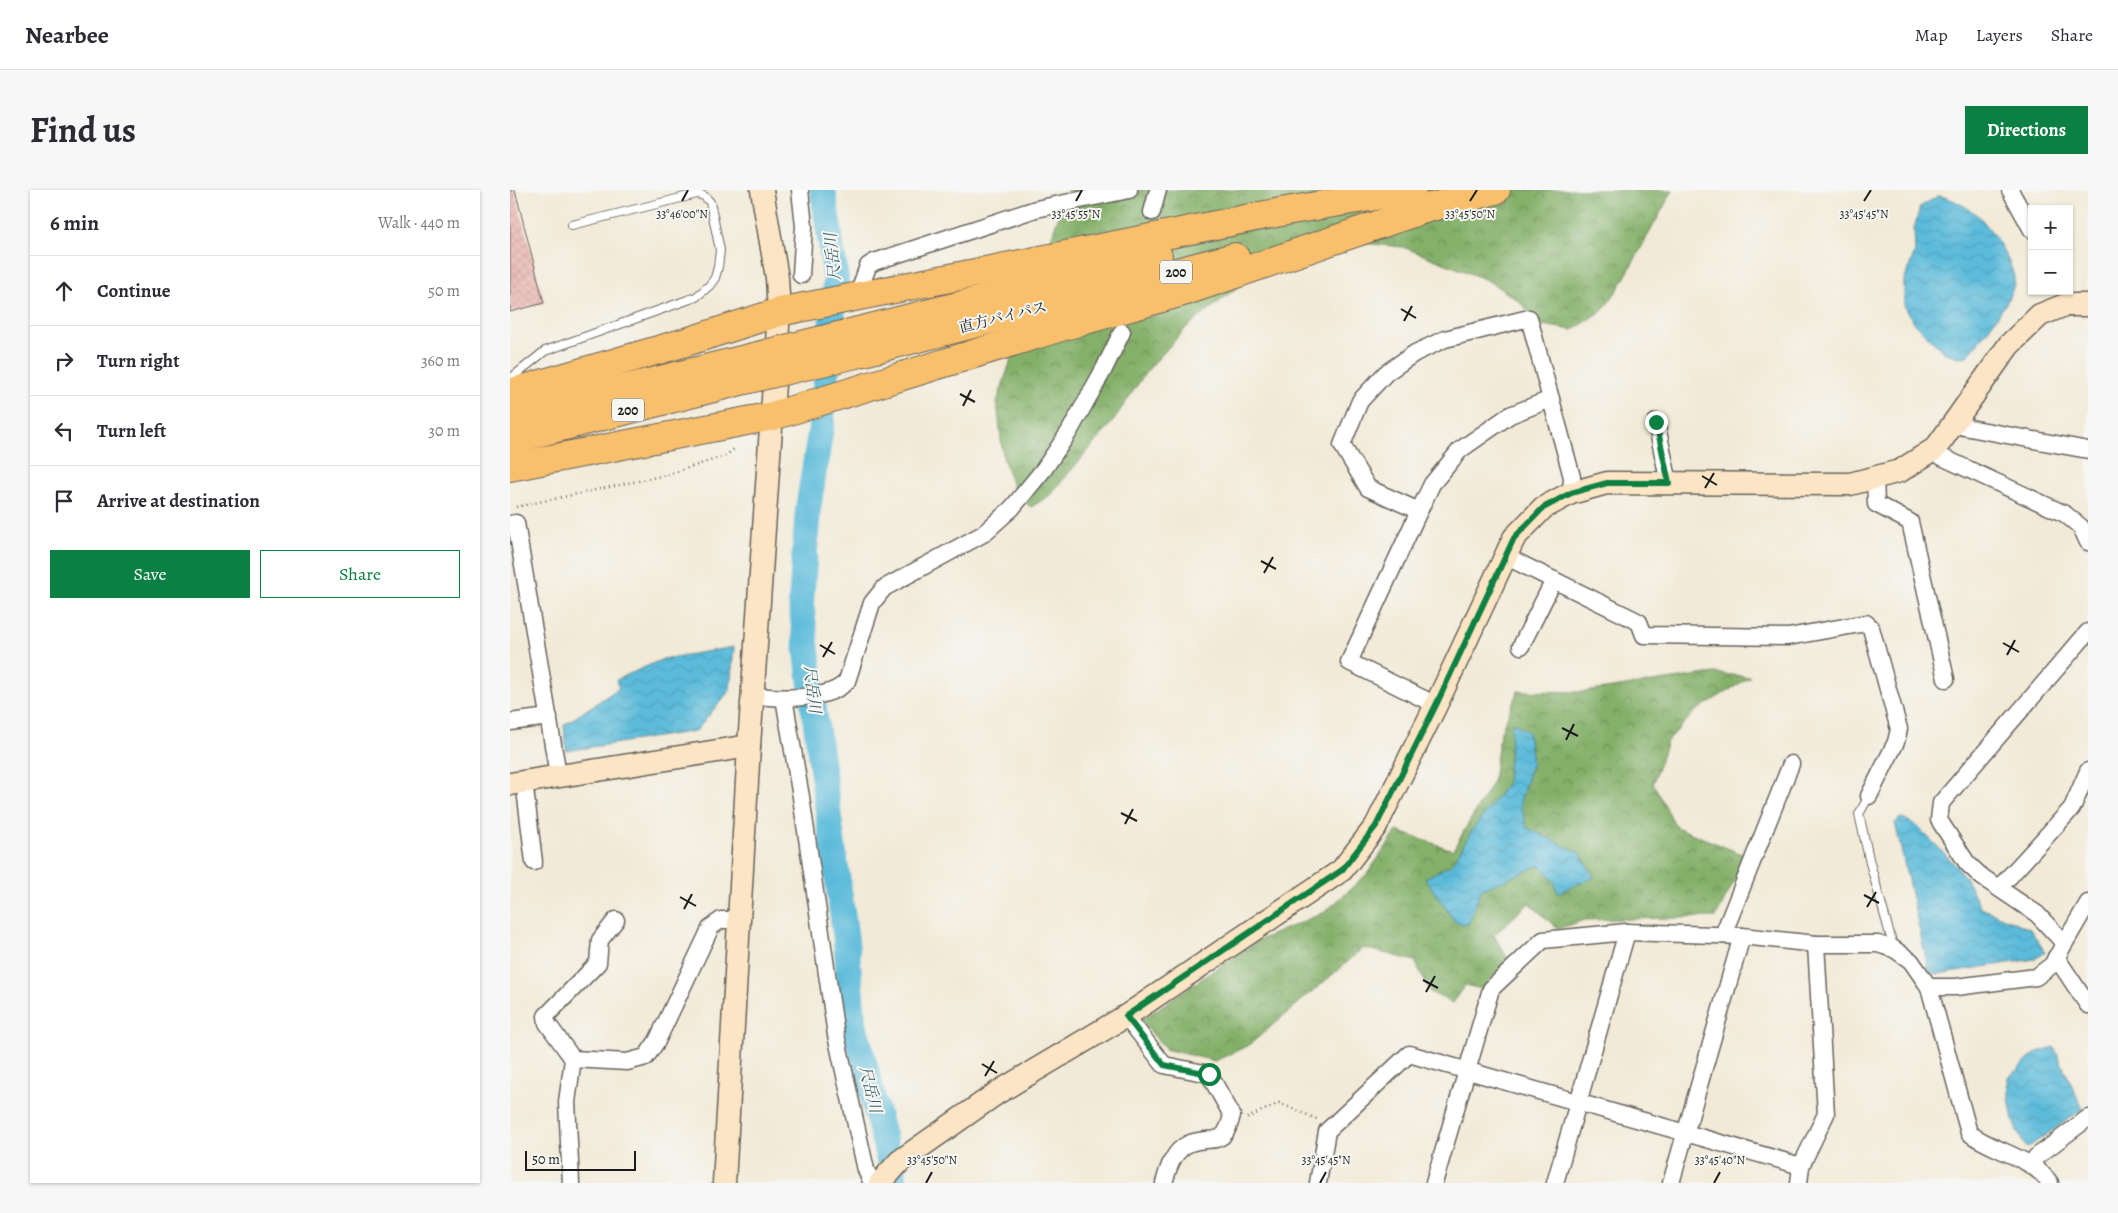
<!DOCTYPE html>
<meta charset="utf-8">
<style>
:root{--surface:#fff;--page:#f7f7f7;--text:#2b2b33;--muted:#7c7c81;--line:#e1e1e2;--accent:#0b8043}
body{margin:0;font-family:Alegreya,"Noto Serif JP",serif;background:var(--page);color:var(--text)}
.controls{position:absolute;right:15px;top:15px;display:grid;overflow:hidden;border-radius:0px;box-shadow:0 1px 4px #0004}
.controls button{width:45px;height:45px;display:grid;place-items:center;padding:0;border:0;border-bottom:1px solid var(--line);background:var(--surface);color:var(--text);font:25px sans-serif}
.scale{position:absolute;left:15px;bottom:12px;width:111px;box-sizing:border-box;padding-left:5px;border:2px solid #1c1c1c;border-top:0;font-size:14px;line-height:18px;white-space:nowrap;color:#1c1c1c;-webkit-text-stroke:4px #f6f6f2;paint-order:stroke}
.stop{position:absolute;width:15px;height:15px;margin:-11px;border:4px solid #0b8043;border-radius:50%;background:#fff}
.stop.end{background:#0b8043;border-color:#fff;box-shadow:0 1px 5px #0008}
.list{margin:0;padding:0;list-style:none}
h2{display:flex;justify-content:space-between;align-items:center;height:65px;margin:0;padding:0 20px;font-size:21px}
h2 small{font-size:16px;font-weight:400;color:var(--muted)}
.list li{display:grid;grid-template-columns:32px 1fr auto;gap:15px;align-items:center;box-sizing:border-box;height:70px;padding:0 20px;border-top:1px solid var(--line)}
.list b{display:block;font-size:19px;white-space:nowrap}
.list em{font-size:16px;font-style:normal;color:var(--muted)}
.actions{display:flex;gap:10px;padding:15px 20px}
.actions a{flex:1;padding:11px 0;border:1px solid var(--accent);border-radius:0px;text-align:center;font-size:18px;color:var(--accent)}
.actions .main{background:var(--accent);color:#fff}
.icon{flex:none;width:28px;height:28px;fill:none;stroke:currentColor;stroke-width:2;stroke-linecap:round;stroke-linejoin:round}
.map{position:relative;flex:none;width:1578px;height:993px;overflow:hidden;border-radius:0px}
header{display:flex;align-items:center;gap:30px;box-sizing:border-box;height:70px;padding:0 25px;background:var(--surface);border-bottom:1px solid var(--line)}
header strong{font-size:24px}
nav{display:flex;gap:28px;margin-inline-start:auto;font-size:18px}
.intro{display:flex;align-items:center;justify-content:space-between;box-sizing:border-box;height:120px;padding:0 30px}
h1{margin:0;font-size:35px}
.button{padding:12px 22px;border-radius:0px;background:var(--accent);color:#fff;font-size:18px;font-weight:700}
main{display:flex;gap:30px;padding:0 30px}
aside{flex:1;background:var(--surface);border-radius:0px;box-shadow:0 1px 4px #0004}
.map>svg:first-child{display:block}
.forest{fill:url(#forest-crowns);stroke:#506642}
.water{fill:url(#water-waves);stroke:#3c6c7b}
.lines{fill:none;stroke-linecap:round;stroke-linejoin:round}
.river{stroke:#5cbbda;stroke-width:26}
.building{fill:url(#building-cross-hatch)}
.lane-casing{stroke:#67645d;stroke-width:10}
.street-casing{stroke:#67645d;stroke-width:19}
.secondary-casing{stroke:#67645d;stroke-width:25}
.highway-casing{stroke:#67645d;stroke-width:30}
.path{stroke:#67645d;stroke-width:2.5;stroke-dasharray:1 4;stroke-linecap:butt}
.lane{stroke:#fff;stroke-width:8}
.street{stroke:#fff;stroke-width:16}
.secondary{stroke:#fce5c4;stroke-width:22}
.highway{stroke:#f8bf6c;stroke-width:28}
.highway-bridge-casing{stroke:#67645d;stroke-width:30;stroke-linecap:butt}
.highway-bridge{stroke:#f8bf6c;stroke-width:28}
.route{stroke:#0b8043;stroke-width:6}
.ticks{fill:none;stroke:#1c1c1c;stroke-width:2}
.labels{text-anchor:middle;stroke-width:4;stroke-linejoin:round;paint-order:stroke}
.shield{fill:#f6f6f2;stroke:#5d5d5c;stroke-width:1}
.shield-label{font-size:14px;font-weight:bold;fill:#1c1c1c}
.street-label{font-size:15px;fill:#1c1c1c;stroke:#f6f6f2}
.water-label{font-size:16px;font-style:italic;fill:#365c68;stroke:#f6f6f2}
.ticks-label{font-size:12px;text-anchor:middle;fill:#1c1c1c;stroke:#f6f6f2;stroke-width:4;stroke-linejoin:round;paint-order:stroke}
</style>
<header>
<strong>Nearbee</strong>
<nav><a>Map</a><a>Layers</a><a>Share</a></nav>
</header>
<div class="intro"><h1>Find us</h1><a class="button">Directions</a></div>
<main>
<aside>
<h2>6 min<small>Walk · 440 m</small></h2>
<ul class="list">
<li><svg class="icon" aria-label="ahead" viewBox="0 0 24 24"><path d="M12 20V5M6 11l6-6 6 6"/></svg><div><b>Continue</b></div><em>50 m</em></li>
<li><svg class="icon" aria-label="right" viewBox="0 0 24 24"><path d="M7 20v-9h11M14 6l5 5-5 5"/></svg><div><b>Turn right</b></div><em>360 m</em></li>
<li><svg class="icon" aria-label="left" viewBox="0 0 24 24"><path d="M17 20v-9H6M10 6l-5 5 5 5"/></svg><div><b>Turn left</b></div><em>30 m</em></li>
<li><svg class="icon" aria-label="arrive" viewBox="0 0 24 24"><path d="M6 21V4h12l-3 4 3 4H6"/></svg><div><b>Arrive at destination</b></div></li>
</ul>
<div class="actions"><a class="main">Save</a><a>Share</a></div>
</aside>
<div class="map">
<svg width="1578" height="993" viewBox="0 0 1578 993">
<defs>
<pattern id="forest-crowns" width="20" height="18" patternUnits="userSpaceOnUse" patternTransform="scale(1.25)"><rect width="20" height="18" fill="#84b069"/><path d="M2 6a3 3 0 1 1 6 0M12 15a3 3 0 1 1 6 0" fill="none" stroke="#6b8e56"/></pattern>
<pattern id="water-waves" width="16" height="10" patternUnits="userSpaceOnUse" patternTransform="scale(1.25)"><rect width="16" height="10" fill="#5cbbda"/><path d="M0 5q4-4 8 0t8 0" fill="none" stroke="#4fa0ba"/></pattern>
<pattern id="building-cross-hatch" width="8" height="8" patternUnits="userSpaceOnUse" patternTransform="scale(1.25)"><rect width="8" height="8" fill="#eab0ab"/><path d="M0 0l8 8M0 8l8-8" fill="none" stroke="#c89793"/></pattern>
</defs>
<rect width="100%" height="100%" fill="#f6f6f2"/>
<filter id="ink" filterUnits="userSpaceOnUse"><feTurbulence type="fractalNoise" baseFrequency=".02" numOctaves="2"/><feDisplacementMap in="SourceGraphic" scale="10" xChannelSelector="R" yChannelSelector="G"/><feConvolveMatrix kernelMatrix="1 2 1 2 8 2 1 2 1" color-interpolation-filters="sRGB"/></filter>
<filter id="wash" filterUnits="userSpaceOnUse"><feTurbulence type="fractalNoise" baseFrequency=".0096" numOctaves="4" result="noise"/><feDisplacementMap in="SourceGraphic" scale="20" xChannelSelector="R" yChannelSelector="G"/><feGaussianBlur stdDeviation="1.12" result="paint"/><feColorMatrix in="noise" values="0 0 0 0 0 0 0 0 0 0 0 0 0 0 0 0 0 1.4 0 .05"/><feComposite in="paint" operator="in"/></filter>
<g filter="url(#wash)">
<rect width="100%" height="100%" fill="#f2ead7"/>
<!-- forest -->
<g class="forest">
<path d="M557,0H1163L1109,98L1092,121L1063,140L1033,135L1006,109L977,90L893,57L843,52L748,81L677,137L636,182L601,234L539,306L521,317L506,305L493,267L487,212Z"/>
<path d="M1204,483L1240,487L1187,520L1157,551L1143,593L1166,637L1237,666L1206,727L1074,730L1048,739L1019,713L984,745L998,769L972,799L955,795L942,813L920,802L905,771L854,758L739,855L705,871L655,859L631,830L747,751L815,722L857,684L887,641L943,660L983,591L990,544L1008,501L1074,502Z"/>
</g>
<!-- water -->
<g class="water">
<path d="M1428,6C1440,6 1467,22 1474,32C1484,44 1507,79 1504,94C1500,114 1471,148 1458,166L1449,167L1433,162L1405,134L1394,115V90L1405,62L1404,39L1410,17Z"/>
<path d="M224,457L220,500L186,541L56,561L54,535L109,498L106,490L153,469Z"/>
<path d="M1002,532L1018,542L1022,572L1010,613L1017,638L1070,663L1084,687L1048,703L1044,691L1030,675L971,700L958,735L945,732L915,688L942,674L963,639L997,594Z"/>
<path d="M1393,628L1407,636L1441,670L1455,687L1471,718L1520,739L1535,762L1525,769L1427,784L1419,782L1385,633L1389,629Z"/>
<path d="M1544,857L1573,919L1517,958C1501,938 1499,912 1498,888L1527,862Z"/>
</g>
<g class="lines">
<!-- river -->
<path class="river" d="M313,0L326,89L311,237L298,319L291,412L304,520L336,750L343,830L385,993"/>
</g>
<g id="blocks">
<!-- building -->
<path class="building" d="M0,0H5L34,113L0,122Z"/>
</g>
</g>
<g filter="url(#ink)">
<use href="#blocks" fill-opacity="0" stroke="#67645d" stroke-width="1"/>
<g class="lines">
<defs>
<g id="lane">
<path d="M0,189L35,161L186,107L199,96L205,88L208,77L210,60L200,12L194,6L187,4L62,35"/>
<path d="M1359,606L1349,624L1360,673L1384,759"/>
</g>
<g id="street">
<path d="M290,0L294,36L291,85"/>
<path d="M1500,0L1522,40"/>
<path d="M642,22L648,0"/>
<path d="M347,107L358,76L364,72L526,19L619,0"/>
<path d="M1445,231L1454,237L1578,260"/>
<path d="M1146,232L1159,293"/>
<path d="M1422,261L1434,268L1555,324L1571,337L1578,352"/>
<path d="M1365,287L1366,314L1400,332L1436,489"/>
<path d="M909,321L922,294L950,260L1000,225L1041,209"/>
<path d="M0,334L6,333L48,585"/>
<path d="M995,366L1129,432L1134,445L1278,447L1356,433L1361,438L1389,539L1386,552L1359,606"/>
<path d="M1011,456L1044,390"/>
<path d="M243,506C269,508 319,512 337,491L362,413L374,398L473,344L502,318L534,279L559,242L594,179L612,142"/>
<path d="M274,508L291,607L326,845L356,980L362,993"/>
<path d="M926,515L839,472L909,321L858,298L832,255L850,211L876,183L905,163L935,149L1019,128L1062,287L1061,303"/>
<path d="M0,532L39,527"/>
<path d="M14,591L24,672"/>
<path d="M1489,698L1562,618L1578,581"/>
<path d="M1213,745L1281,574"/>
<path d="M1554,753L1527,724L1472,687L1457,673L1429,630L1431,613L1578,442"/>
<path d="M1546,767L1578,815"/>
<path d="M1419,797H1446L1526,787L1542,775L1578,713"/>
<path d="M616,826L654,875L699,884L722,925C714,960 703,944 678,954C663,961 658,979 654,993"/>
<path d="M63,869L117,872L136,867L147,851L201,737L211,730H230"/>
<path d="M1521,975L1526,967L1578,928"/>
<path d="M61,993L57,912L63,869L37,833L36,826L88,773L90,750L106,730"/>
<path d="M808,993L817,941L899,864L1291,976"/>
<path d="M924,993L981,799L1033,750L1117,742L1232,746L1306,754H1368L1384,759L1401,771L1419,797L1459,943C1484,962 1521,966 1540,993"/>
<path d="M1045,993L1117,742"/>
<path d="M1161,993L1232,746"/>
<path d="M1289,993L1291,976L1316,924L1306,754"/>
</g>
<g id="secondary">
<path d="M0,594L239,556"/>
<path d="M214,993L239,556L269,122L267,88L252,0"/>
<path d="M370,993L390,971L487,903L616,826L832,680L866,636L926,515L1004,348L1033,318L1061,303L1097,293L1340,294L1390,281L1426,258L1499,155L1530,125L1555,115H1578"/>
</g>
<g id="highway">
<path d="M903,22L986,0"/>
<path d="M348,141L648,66"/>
<path d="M346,164L725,67"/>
<path d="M0,203L176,152L269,122L776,21L902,0"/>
<path d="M0,227L235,169"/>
<path d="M0,250L235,190"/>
<path d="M0,277L263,226L551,137L676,101L920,17"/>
</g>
</defs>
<!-- lane casing -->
<use href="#lane" class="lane-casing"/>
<!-- street casing -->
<use href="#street" class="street-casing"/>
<!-- secondary casing -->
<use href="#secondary" class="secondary-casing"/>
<!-- highway casing -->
<use href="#highway" class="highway-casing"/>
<!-- path -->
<g class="path">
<path d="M6,317L156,285L215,266L224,259"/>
<path d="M737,928L769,913L807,929"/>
</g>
<!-- lane -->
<use href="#lane" class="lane"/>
<!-- street -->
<use href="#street" class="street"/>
<!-- secondary -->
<use href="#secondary" class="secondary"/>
<!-- highway -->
<use href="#highway" class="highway"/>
<defs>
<g id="highway-bridge">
<path d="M235,169L348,141"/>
<path d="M235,190L346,164"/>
</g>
</defs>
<!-- highway-bridge casing -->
<use href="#highway-bridge" class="highway-bridge-casing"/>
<!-- highway-bridge -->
<use href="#highway-bridge" class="highway-bridge"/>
</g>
</g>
<g class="lines" filter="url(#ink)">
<!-- route -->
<path class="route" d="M699,884L654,875L616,826L832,680L866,636L926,515L1004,348L1033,318L1061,303L1097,293H1159L1146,232"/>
</g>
<!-- ticks -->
<path class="ticks" d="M172,11L178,0M566,11L572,0M960,11L967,0M1354,11L1361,0M891,119L906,128M894,131L902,116M450,204L465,212M453,216L461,200M1192,286L1207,295M1195,298L1204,283M751,371L766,379M754,383L763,367M1493,453L1509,462M310,455L325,464M1497,465L1505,450M313,467L322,452M1052,538L1068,546M1056,550L1064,534M611,623L627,631M615,634L623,619M1354,705L1369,713M170,707L186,716M1357,717L1366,702M174,719L182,704M913,790L928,798M916,802L925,786M472,874L487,883M475,886L484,871M416,993L422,982M810,993L816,982M1204,993L1210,982"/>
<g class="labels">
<!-- shield labels -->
<g class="shield">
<rect x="650" y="70.5" width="32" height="23" rx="4"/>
<rect x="102" y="208.5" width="32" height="23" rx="4"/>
</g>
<g class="shield-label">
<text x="666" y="87">200</text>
<text x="118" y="225">200</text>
</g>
<!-- street labels -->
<g class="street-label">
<text transform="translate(493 127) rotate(-14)" y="5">直方バイパス</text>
</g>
<!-- water labels -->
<g class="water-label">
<text transform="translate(322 67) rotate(-96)" y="6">尺岳川</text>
<text transform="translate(303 499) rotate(83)" y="6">尺岳川</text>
<text transform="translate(361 899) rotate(76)" y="6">尺岳川</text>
</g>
</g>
<g class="ticks-label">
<text x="172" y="28">33°46'00"N</text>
<text x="566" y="28">33°45'55"N</text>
<text x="960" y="28">33°45'50"N</text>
<text x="1354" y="28">33°45'45"N</text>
<text x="422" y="974">33°45'50"N</text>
<text x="816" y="974">33°45'45"N</text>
<text x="1210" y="974">33°45'40"N</text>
</g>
</svg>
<div class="controls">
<button>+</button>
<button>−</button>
</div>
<div class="scale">50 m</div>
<div class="stop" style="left:699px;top:884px"></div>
<div class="stop end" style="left:1146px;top:232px"></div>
</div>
</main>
